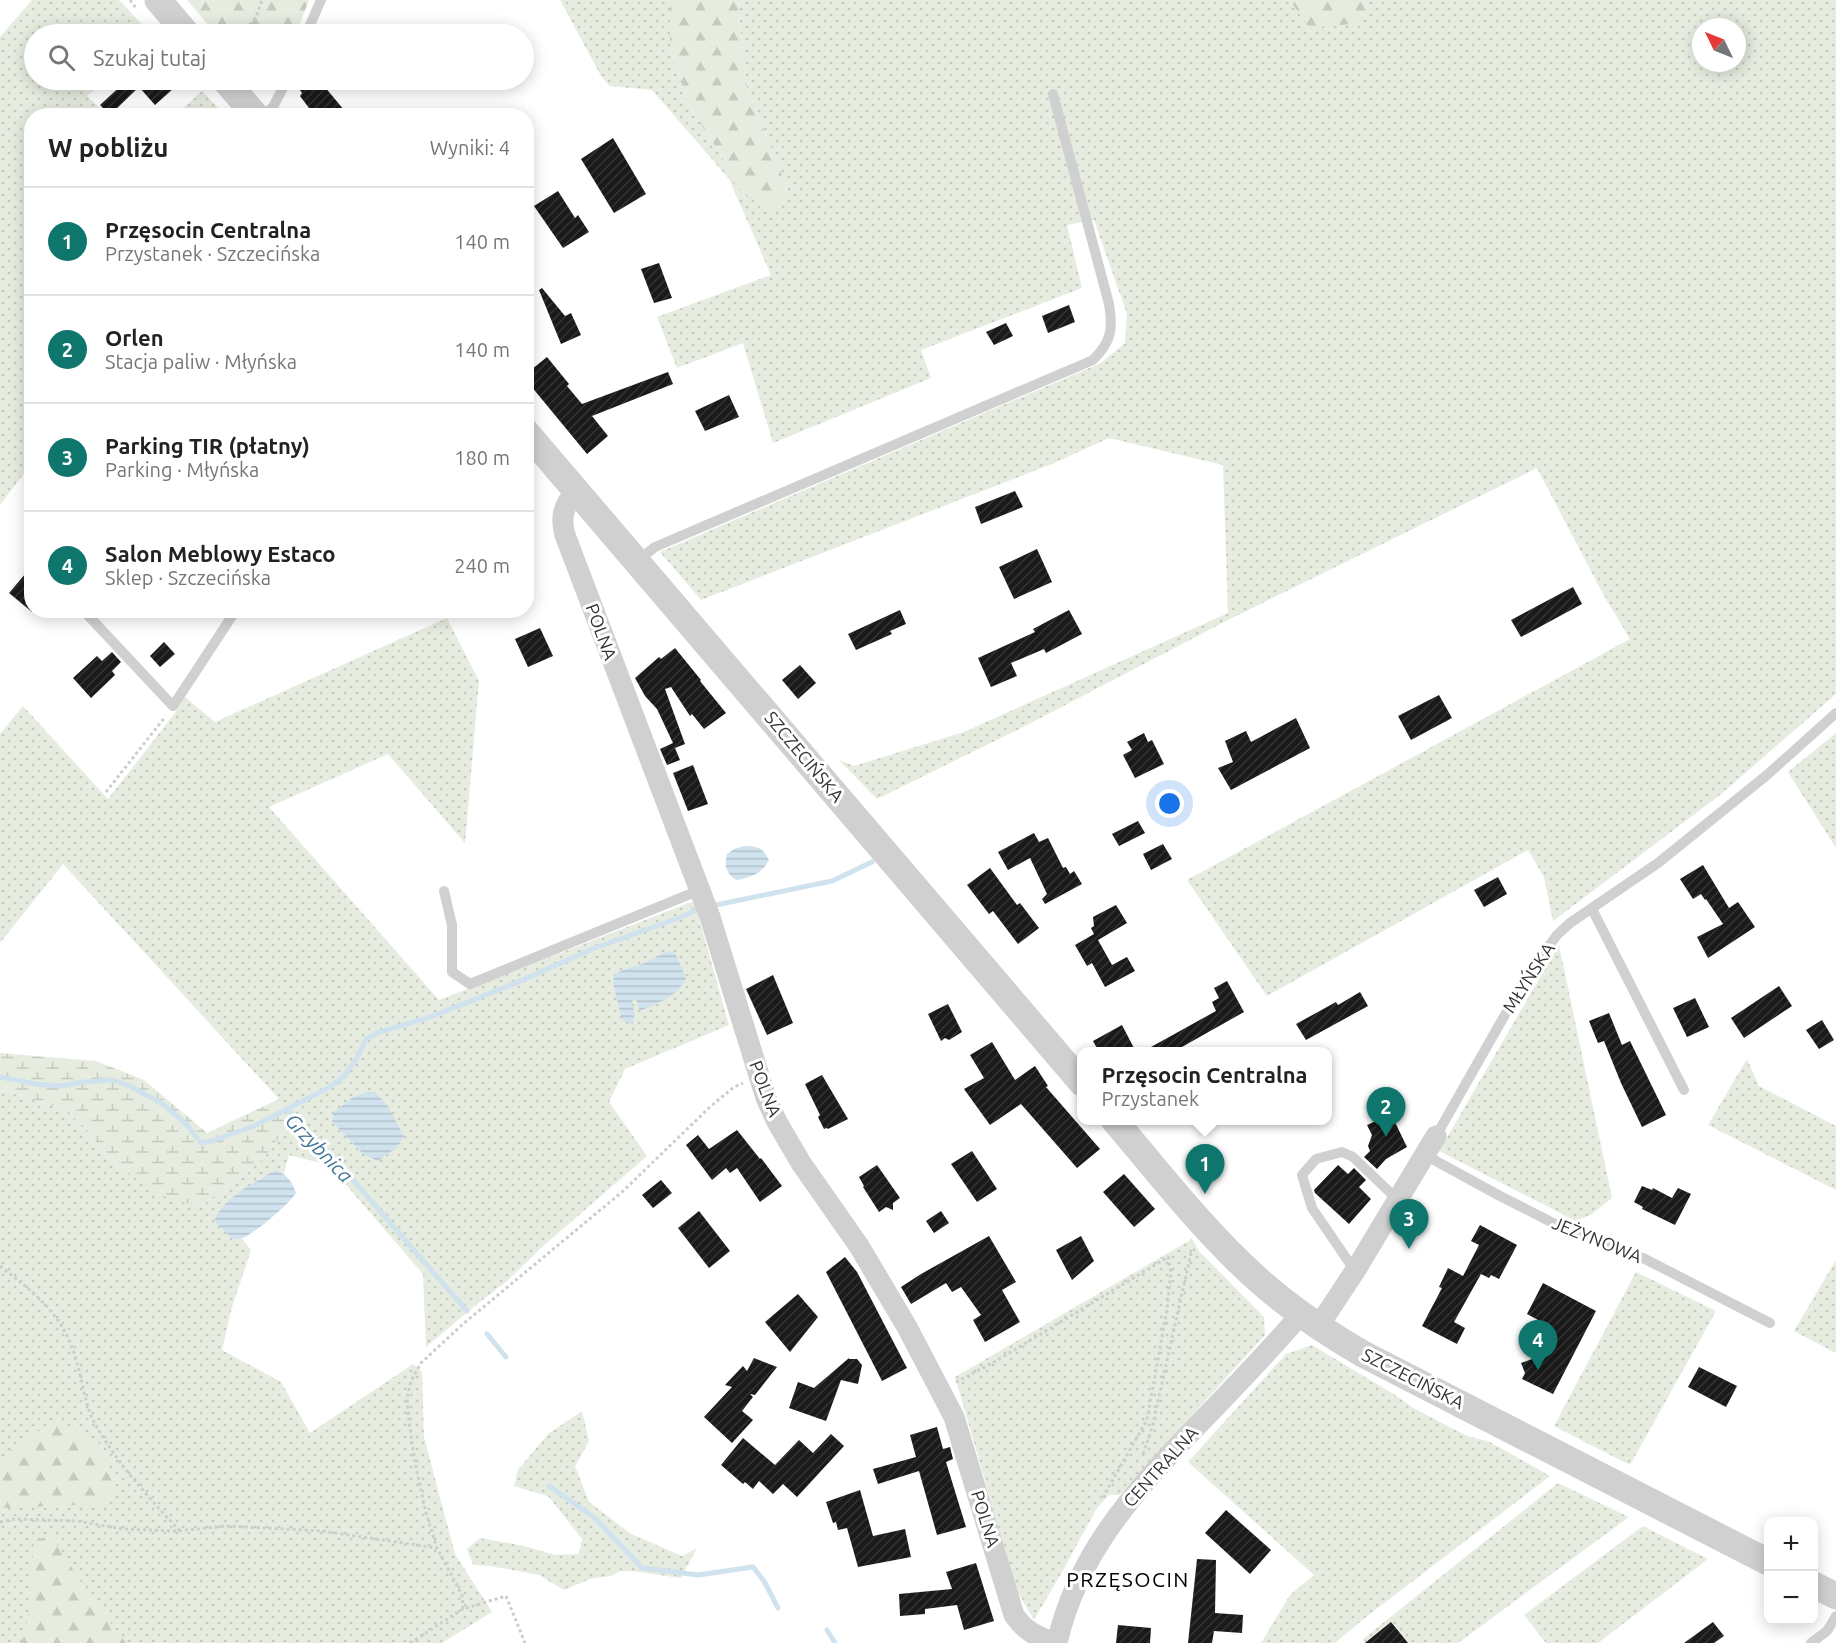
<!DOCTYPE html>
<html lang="pl">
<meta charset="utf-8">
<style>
:root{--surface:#fff;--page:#f2f2f2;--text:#222;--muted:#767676;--line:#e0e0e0;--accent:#0f766e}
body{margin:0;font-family:Ubuntu,sans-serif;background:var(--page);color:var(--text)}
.controls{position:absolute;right:18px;bottom:18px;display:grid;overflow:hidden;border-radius:12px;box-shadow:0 3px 15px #0003}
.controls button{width:54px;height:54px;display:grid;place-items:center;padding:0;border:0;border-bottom:2px solid var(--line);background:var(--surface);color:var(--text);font:30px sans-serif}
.compass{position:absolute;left:1692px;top:18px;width:54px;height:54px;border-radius:50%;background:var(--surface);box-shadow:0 3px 15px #0003;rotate:313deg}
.you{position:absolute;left:1170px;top:804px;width:21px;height:21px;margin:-15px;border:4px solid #fff;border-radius:50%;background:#1a73e8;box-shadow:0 0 0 9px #1a73e833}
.badge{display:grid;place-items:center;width:39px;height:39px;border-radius:50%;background:var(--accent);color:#fff;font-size:20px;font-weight:700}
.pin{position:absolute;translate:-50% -50px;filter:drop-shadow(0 2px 3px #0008)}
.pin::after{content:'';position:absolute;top:32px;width:21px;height:18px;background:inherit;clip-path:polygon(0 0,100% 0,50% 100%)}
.popup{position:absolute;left:1077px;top:1047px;width:255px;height:78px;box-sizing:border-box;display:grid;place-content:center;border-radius:12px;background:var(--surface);filter:drop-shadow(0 2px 4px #0005);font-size:20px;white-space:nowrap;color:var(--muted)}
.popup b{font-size:22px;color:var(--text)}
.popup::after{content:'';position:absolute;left:50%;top:100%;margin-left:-12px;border:12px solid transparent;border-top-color:var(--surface)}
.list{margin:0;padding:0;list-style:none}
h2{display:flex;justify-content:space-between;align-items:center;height:78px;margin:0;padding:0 24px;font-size:26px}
h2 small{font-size:20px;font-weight:400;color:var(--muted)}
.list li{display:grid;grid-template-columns:39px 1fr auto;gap:18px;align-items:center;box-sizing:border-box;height:108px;padding:0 24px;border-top:2px solid var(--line)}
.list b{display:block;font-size:22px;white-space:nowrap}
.list p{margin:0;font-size:20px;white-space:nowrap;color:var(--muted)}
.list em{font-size:20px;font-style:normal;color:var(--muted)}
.icon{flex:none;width:33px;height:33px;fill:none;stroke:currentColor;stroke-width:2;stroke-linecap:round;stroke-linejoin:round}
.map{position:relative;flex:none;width:1836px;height:1643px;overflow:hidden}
.search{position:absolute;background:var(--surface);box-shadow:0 3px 15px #0003;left:24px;top:24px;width:510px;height:66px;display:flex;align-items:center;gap:15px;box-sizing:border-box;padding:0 21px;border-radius:33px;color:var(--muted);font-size:22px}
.panel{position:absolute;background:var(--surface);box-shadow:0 3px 15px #0003;left:24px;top:108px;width:510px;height:510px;border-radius:24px}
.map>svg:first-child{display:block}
.green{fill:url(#green-dots);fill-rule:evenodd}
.forest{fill:url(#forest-firs)}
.wetland{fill:url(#wetland-marsh)}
.water{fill:url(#water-rules)}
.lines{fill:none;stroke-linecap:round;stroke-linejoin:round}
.stream{stroke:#cfe2ee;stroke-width:5}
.building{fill:url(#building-hatch)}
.path{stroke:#cdcdcd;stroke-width:3;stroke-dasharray:3 3;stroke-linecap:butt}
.service{stroke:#d0d0d0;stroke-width:10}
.minor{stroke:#d0d0d0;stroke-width:21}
.tertiary{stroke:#d0d0d0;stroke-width:27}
.labels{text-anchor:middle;stroke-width:6;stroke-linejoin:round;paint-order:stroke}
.street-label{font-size:18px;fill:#333;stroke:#fff}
.water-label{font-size:20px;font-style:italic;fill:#3f7597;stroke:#fff}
.quarter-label{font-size:21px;letter-spacing:1.5px;fill:#000;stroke:#fff}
</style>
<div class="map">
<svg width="1836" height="1643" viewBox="0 0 1836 1643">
<defs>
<pattern id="green-dots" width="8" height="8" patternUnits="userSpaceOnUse" patternTransform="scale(1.5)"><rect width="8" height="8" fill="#e6ecdf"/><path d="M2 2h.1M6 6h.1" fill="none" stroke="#c6cbc0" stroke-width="1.8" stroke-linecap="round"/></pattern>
<pattern id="forest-firs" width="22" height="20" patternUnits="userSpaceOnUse" patternTransform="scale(1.5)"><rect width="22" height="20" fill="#e6ecdf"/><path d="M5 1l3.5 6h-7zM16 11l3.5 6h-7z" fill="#c6cbc0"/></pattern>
<pattern id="wetland-marsh" width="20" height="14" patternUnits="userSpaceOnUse" patternTransform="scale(1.5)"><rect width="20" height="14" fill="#e6ecdf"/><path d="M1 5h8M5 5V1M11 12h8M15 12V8" fill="none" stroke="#c6cbc0"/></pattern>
<pattern id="water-rules" width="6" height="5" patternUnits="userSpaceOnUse" patternTransform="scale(1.5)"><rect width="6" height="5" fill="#cfe2ee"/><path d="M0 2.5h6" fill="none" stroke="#b2c2cd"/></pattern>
<pattern id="building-hatch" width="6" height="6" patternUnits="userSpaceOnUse" patternTransform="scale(1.5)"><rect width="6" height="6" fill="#1a1a1a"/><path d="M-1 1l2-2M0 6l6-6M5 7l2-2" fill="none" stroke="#333"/></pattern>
</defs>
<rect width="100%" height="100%" fill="#fff"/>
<!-- green -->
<g class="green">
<path d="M32,0H119L151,34H34V80H106L87,96L107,115L32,116L31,464L0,505V37Z"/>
<path d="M560,0H670V49L688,103L726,164L729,179L788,190L747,89L738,5L739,0H1290L1292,2L1370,11L1364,0H1836V694L1720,795L1553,921L1544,877L1528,850L1267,996L1187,880L1630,639L1603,594L1537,468L1230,619L1029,724L877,799L839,760L854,766L964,732L1228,613L1223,465L1109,438L1052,464L701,600L660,552L1101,363L1125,343L1127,314L1094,220L1067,225L1082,288L921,350L931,378L773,443L743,343L677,368L657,317L771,275L729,179L652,90L610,86L601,76ZM1701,27H1737V63H1701Z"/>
<path d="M202,91L225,115H176Z"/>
<path d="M447,618L479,681L465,843L388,754L269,807L439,1000L694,901L729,1025L625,1069L609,1102L647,1156L541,1248L507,1281L476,1305L426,1347L423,1274L329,1165L289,1155L284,1173L276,1170L258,1179L218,1211L233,1239H242L251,1250L232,1307L222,1350L281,1382L310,1433L413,1364L422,1372L424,1437L455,1554L492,1612L442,1643H0V1089L68,1111L118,1166L203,1204L261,1161L289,1125L279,1099L63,864L0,943V734L23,706L108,799L175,713L185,697L215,722ZM333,1113L363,1154L332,1122Z"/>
<path d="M1836,733V848L1788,772Z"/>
<path d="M1559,945L1612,1198L1592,1214L1576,1221L1439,1151Z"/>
<path d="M1747,1059L1759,1086L1836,1126V1190L1708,1125Z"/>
<path d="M1192,1239L1199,1251L1264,1317L1265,1335L1120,1495H1109L1097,1508L1062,1572L1034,1620L1017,1591L955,1377Z"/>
<path d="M1836,1260V1353L1794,1331Z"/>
<path d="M1636,1272L1716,1311L1630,1465L1554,1426Z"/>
<path d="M1312,1345L1395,1395L1415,1409L1467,1436L1490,1442L1550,1476L1366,1617L1335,1643H1261L1290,1595L1314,1575L1188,1462L1286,1354Z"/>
<path d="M582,1411L589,1441L575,1466L589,1502L631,1534L682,1556L697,1548L681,1578L632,1571H620L611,1576L590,1579L564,1590L539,1575L491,1566L473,1565L467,1549L480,1538L524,1546L555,1555L579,1554L582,1539L548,1496L514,1486L518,1470L548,1434Z"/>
<path d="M1558,1483L1629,1517L1458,1643H1365L1363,1639Z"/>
<path d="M1643,1526L1708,1559L1598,1643H1546L1524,1615Z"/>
</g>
<!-- forest -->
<g class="forest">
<path d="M187,0H309L296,34H216Z"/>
<path d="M670,0H739L738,5L747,89L788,190L769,214L729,179L726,164L688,103L670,49Z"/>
<path d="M1290,0H1364L1370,11L1351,24L1309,28Z"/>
<path d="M56,1420L98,1442L118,1490L100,1504L0,1508V1460L14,1447Z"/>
<path d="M51,1535L86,1590L126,1643H21L28,1618L34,1541Z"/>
</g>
<!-- wetland -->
<path class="wetland" d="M0,1053L96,1061L144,1080L207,1133L279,1099L289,1125L261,1161L203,1204H191L169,1199L118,1166L68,1111L0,1089Z"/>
<!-- water -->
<g class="water">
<path d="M744,846C758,846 763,848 769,860C761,874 752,877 736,880C726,873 724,866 727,854L734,849Z"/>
<path d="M668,951L675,953L686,978C677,997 658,1003 640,1011L636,999L632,1001L634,1013L633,1024L622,1020L613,983L614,976L618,972L645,963Z"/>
<path d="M367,1092H375L387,1105L404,1136L396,1148L378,1161L363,1154L332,1122L333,1113L352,1098Z"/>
<path d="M276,1170C287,1174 292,1182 296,1193C288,1205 256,1232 243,1238C240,1239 236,1239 233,1239L215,1222C214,1204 261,1177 276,1170Z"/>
</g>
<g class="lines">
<!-- stream -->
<g class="stream">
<path d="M716,905L832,881L872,862"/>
<path d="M0,1077L36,1084L60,1086L84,1082L112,1080L130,1086L164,1105L186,1124L201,1143L215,1140L254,1126L330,1087L344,1076L357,1058L366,1039L377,1033L430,1017L511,985L590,950L686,915L698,909"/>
<path d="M287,1109L331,1155L467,1311"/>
<path d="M487,1334L506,1357"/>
<path d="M549,1486L595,1518L642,1568L698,1575L753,1567L764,1581L778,1608"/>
<path d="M827,1630L835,1643"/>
</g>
</g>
<!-- building -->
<g class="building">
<path d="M127,80H183L155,105L139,87L110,115L100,105Z"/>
<path d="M307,80H319L349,116H315L300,96L302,93L298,87Z"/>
<path d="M613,138L646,194L614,213L581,159Z"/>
<path d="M558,191L575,218L578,215L589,232L563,248L534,206Z"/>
<path d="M659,263L672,298L654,303L641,269Z"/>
<path d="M542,288L565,316L571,313L581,335L561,344L539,290Z"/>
<path d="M1069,305L1075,322L1048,333L1042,316Z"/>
<path d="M1006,323L1013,336L994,345L986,332Z"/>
<path d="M547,357L569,384L567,386L582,404L668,372L673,384L592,416L608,436L587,454L526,380V374Z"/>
<path d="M729,395L739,417L705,431L695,411Z"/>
<path d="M1015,491L1023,507L981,524L975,507Z"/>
<path d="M1037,549L1052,582L1014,599L999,567Z"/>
<path d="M32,566V612L9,593Z"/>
<path d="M1573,587L1582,604L1521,637L1511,620Z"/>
<path d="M900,610L906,624L890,631L892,634L856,650L848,634Z"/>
<path d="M1069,610L1082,634L1046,653L1044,649L1011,663L1017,676L991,687L978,658L1035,632L1033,629Z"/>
<path d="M540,628L553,656L528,667L515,639Z"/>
<path d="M164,642L175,654L160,667L150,656Z"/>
<path d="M675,648L701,680L700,681L726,713L704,729L692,714L690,716L671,687L665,689L685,744L675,748L680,760L667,765L660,749L673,743L657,709L645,696L635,678L659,657L661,659Z"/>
<path d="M112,652L121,662L112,671L115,675L91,698L73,678L97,656L102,661Z"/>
<path d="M800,665L816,683L798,699L782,680Z"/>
<path d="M1439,695L1452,718L1411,740L1398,716Z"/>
<path d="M1296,718L1310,748L1231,790L1218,768L1233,762L1225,741L1246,731L1251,742Z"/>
<path d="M1144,733L1148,742L1152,740L1164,764L1135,778L1123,755L1132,750L1127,742Z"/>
<path d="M693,765L708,804L688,811L673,773Z"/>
<path d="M1138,821L1145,833L1119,846L1112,834Z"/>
<path d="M1034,833L1039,842L1048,838L1063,868L1066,867L1070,874L1074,871L1082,884L1045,904L1042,899L1047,894L1030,858L1008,870L998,852Z"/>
<path d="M1163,844L1172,859L1151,870L1143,854Z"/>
<path d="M1703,865L1729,908L1738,902L1755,927L1708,958L1697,937L1723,924L1706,899L1705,900L1701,894L1693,899L1680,879Z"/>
<path d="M990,868L1017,905L1020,903L1039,928L1018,944L993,911L989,914L967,885Z"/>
<path d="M1498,877L1507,894L1484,907L1474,890Z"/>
<path d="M1116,905L1127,923L1098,940L1112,965L1127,957L1135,971L1105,987L1092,963L1087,966L1075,945L1094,934L1091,928L1094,926L1093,917Z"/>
<path d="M773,975L793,1023L767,1035L746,989Z"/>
<path d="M1227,981L1244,1012L1173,1052H1142L1216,1011L1212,1002L1219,998L1214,988Z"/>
<path d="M1779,986L1792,1006L1744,1038L1731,1018Z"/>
<path d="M1360,992L1368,1006L1306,1040L1296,1024L1336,1002L1338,1005Z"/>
<path d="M1695,998L1709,1027L1687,1037L1673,1008Z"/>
<path d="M948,1004L962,1032L949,1040L945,1038L941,1041L928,1014Z"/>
<path d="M1609,1013L1622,1045L1630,1041L1666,1115L1642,1127L1621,1083L1604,1041L1598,1043L1589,1021Z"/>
<path d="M1822,1020L1834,1040L1819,1049L1806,1030Z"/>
<path d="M1122,1025L1136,1052H1099L1093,1041Z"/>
<path d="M992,1042L1015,1080L1035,1066L1048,1086L1046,1087L1100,1149L1077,1168L1021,1104L990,1125L964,1089L984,1078L970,1055Z"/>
<path d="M822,1075L848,1119L828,1129L827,1128L824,1129L818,1117L820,1115L805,1084Z"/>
<path d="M1391,1114L1407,1147L1386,1159L1377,1169L1364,1157L1370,1151L1368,1146L1372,1135L1367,1125Z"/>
<path d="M737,1130L760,1159L761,1158L782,1186L760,1202L737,1168L730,1173L726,1168L712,1180L686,1145L698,1135L709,1149Z"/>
<path d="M972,1151L997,1189L977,1202L951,1164Z"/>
<path d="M877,1165L900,1198L893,1203V1210L886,1207L879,1212L863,1187L864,1186L859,1177Z"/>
<path d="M1338,1165L1348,1174L1354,1168L1366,1180L1359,1187L1371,1199L1349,1224L1315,1193L1314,1190Z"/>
<path d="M1124,1174L1155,1209L1134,1227L1103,1192Z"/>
<path d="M661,1180L672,1193L653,1208L642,1195Z"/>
<path d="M1642,1186L1652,1190L1653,1188L1672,1198L1678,1188L1691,1194L1675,1225L1642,1209L1643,1207L1634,1202Z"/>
<path d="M699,1211L730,1251L709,1268L678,1228Z"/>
<path d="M941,1211L949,1223L934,1233L926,1221Z"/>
<path d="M1480,1225L1517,1245L1499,1279L1491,1275L1489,1278L1481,1274L1454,1322L1465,1328L1457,1344L1422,1326L1442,1288L1439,1287L1448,1268L1463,1276L1479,1245L1471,1241Z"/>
<path d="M989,1236L1016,1282L1002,1290L1020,1322L985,1342L973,1320L981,1315L961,1287L952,1292L946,1283L911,1304L901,1287L921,1274Z"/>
<path d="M1081,1236L1094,1261L1072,1280L1056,1250Z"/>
<path d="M845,1257L857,1272L907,1368L882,1381L826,1272Z"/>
<path d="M1543,1283L1596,1311L1553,1394L1522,1379L1525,1373L1521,1363L1532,1359L1549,1326L1527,1314Z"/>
<path d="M798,1294L818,1317L790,1352L765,1322Z"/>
<path d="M754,1358L777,1367L755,1395L750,1394L753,1397L742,1411L753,1420L732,1443L704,1417L732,1387L725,1385L743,1366L747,1371Z"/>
<path d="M849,1358V1359H857L862,1365L858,1384L841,1380L826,1421L789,1408L798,1382L814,1388Z"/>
<path d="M1699,1367L1737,1386L1726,1407L1688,1387Z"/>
<path d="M937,1427L943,1449L950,1447L953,1459L946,1462L966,1527L937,1535L919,1471L878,1484L873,1469L916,1457L910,1435Z"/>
<path d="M831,1434L844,1446L797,1497L783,1484L773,1494L759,1481L753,1489L745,1482L743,1484L721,1465L743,1438L775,1465L799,1440L813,1453Z"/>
<path d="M860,1490L873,1536L905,1529L911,1557L858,1567L847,1528L838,1530L836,1522L833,1523L826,1502Z"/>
<path d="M1226,1510L1271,1550L1250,1574L1205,1533Z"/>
<path d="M1197,1559L1216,1560L1215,1613L1243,1615L1242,1633L1214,1631L1212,1643H1188Z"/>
<path d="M976,1563L994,1621L964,1630L957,1605L925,1609V1614L900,1616L899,1594L952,1589L946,1572Z"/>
<path d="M1391,1622L1408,1643H1365Z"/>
<path d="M1713,1622L1724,1636L1714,1643H1684Z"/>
<path d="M1118,1625L1151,1628L1150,1643H1116Z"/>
</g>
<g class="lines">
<!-- path -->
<g class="path">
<path d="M130,0L136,8"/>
<path d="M242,34L256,17L262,0"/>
<path d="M106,792L165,717"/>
<path d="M0,1266C34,1293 62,1313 75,1356C81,1374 85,1403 92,1418C114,1460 148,1497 180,1531"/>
<path d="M956,1382L996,1361L1168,1257L1171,1272L1167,1309L1147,1420L1104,1495L1105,1500"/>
<path d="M1143,1454L1152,1428L1191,1253L1195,1249"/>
<path d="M0,1522L16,1519L77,1521L123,1529L176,1531L227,1526L322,1531L437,1548"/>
<path d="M463,1609L462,1595L437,1548L426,1513L415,1462L409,1422L407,1398L411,1381L421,1363L463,1324L622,1192L711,1106L734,1087L743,1083"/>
<path d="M410,1643L463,1609L506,1596L525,1643"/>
</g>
<!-- service -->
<g class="service">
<path d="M306,34L321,0"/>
<path d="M263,116L273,107L287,80"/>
<path d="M637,561L655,547L1093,360C1112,341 1113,329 1109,304L1053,94"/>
<path d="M83,610L173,706L236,610"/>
<path d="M444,891L452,925V972L470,984L700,890"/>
<path d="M1592,909L1684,1090"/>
<path d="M1436,1136L1527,976L1557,935L1570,923L1658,863L1767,775L1836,713"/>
<path d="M1425,1155L1500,1196L1557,1225L1645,1259L1770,1323"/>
<path d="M1355,1271L1312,1208L1302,1175L1316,1159L1342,1152L1353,1157L1399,1201"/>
<path d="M1811,1643L1827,1631L1836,1616"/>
</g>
<!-- minor -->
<g class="minor">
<path d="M577,491C564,503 560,518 565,535L710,917L766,1098L777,1122L801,1163L859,1246L907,1327L954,1417L1014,1615C1026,1632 1036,1636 1055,1643"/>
<path d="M1318,1327L1355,1271L1436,1136"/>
<path d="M1057,1643C1077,1555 1132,1494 1192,1431C1229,1393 1266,1355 1301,1314"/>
</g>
<!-- tertiary -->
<g class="tertiary">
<path d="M158,0L187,34"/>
<path d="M225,80L256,116"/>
<path d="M526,432L1082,1083"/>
<path d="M1114,1120C1160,1174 1203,1230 1255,1277C1288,1307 1325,1332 1363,1354L1768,1562"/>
<path d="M1814,1585L1836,1596"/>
</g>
</g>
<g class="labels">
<!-- street labels -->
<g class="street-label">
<text transform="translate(601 632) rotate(70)" y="6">POLNA</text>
<text transform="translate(804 757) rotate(50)" y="6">SZCZECIŃSKA</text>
<text transform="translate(1529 978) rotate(-57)" y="6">MŁYŃSKA</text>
<text transform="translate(765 1089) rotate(69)" y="6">POLNA</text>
<text transform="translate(1597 1240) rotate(22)" y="6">JEŻYNOWA</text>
<text transform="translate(1413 1379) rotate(27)" y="6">SZCZECIŃSKA</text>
<text transform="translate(1161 1467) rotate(-48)" y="6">CENTRALNA</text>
<text transform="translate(985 1519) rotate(73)" y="6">POLNA</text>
</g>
<!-- water labels -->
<g class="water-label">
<text transform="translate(319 1148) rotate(46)" y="7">Grzybnica</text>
</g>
<!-- quarter labels -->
<g class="quarter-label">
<text x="1128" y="1587">PRZĘSOCIN</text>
</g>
</g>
</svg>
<div class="controls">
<button>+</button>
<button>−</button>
</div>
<svg class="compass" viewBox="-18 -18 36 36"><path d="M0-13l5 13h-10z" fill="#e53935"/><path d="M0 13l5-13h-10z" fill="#767676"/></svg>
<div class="you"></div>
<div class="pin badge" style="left:1205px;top:1194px">1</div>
<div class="popup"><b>Przęsocin Centralna</b>Przystanek</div>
<div class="pin badge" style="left:1386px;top:1137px">2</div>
<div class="pin badge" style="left:1409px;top:1249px">3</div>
<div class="pin badge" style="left:1538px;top:1370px">4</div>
<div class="search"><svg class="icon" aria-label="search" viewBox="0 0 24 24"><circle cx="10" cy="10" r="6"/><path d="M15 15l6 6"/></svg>Szukaj tutaj</div>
<section class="panel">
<h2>W pobliżu<small>Wyniki: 4</small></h2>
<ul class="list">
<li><span class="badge">1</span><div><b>Przęsocin Centralna</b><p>Przystanek · Szczecińska</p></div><em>140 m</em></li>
<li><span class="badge">2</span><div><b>Orlen</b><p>Stacja paliw · Młyńska</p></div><em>140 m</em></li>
<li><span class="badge">3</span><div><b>Parking TIR (płatny)</b><p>Parking · Młyńska</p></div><em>180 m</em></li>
<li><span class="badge">4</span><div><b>Salon Meblowy Estaco</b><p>Sklep · Szczecińska</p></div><em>240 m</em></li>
</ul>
</section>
</div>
